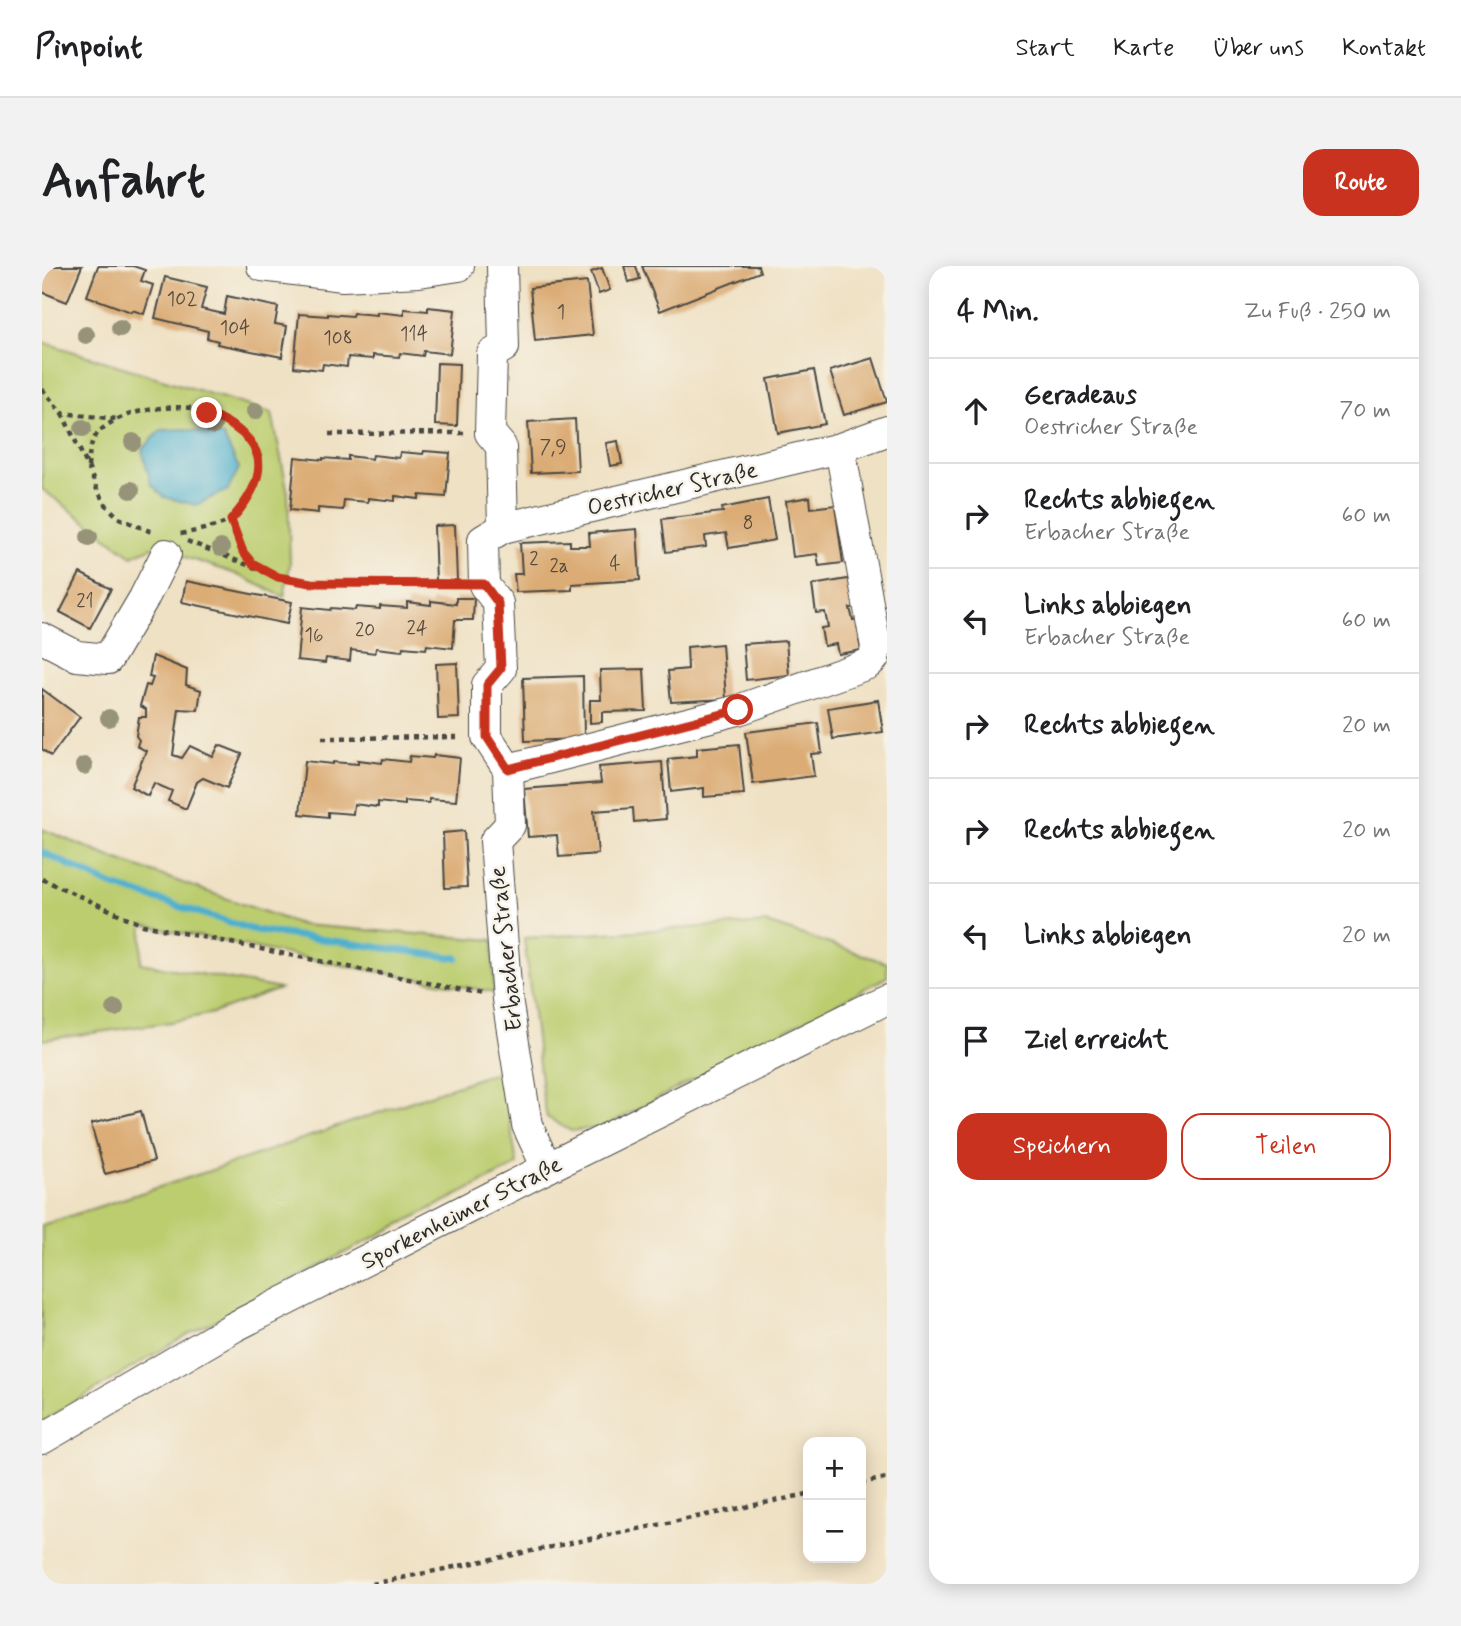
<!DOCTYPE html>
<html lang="de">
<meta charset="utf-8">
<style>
:root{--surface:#fff;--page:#f2f2f2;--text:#202124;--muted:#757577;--line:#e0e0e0;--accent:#c8321e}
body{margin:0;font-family:Mynerve,sans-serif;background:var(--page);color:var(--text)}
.controls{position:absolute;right:21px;bottom:21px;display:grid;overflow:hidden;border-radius:14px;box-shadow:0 4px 18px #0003}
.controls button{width:63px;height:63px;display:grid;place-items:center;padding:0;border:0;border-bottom:2px solid var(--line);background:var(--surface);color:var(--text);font:35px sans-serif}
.stop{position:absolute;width:21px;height:21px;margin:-16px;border:5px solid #c8321e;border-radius:50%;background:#fff}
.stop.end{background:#c8321e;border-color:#fff;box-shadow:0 2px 7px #0008}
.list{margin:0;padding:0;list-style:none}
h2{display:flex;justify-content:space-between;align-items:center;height:91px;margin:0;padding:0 28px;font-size:30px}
h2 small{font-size:23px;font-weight:400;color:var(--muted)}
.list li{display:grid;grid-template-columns:46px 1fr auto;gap:21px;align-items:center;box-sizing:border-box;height:105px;padding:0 28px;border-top:2px solid var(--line)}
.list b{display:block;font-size:26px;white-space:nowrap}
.list p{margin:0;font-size:23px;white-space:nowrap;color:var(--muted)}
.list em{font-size:23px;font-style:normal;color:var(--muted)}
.actions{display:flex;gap:14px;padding:21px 28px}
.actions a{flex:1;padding:16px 0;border:2px solid var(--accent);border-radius:21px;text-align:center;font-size:24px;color:var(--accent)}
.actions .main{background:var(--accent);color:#fff}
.icon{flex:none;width:38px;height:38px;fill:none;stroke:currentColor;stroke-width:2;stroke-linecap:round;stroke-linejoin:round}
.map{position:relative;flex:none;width:845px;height:1318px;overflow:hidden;border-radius:21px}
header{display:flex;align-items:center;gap:42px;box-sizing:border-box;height:98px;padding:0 35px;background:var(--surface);border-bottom:2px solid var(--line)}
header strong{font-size:33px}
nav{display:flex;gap:38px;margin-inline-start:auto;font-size:24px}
.intro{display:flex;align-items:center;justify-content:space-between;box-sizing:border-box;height:168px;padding:0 42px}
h1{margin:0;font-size:49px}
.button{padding:18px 32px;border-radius:21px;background:var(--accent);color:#fff;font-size:24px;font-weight:700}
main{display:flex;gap:42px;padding:0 42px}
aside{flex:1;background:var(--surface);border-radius:21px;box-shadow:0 4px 18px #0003}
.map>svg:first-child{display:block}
.green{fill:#bccd70;stroke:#747c4e;stroke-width:2}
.water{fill:#4dafcc;stroke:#3c6d7c;stroke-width:2}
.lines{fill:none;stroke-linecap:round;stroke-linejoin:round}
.stream{stroke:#4dafcc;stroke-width:7}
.building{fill:#dbac75}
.minor-casing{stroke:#484642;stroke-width:32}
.path{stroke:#484642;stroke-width:4.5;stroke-dasharray:5 5;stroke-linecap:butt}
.minor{stroke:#fff;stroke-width:30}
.tree{fill:#979379}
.route{stroke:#c8321e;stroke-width:9}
.labels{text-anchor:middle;stroke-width:5;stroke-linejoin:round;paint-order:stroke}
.number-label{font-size:19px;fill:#574b3e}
.street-label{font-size:23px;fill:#2b2b2b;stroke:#f7f3e8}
</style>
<header>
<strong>Pinpoint</strong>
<nav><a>Start</a><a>Karte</a><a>Über uns</a><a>Kontakt</a></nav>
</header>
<div class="intro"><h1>Anfahrt</h1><a class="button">Route</a></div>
<main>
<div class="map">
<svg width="845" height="1318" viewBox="0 0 845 1318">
<rect width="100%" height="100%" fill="#f7f3e8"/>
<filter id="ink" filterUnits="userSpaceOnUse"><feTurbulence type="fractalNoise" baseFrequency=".0143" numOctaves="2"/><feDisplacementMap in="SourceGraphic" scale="14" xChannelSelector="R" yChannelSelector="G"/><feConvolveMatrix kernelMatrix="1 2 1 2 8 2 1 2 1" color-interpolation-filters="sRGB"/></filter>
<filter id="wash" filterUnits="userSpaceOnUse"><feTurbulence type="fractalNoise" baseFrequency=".00686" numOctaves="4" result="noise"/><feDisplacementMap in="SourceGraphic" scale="28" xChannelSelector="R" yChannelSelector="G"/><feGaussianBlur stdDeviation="1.57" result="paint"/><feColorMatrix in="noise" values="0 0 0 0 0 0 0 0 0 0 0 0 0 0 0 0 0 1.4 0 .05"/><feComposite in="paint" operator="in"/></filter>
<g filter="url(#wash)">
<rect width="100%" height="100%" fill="#efe1c4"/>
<!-- green -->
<g class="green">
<path d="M0,76L230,147L246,227L248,298L242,331L194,308L146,292L115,279L90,290L0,223Z"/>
<path d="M0,563L73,593L260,659L451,674L452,726L293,698L101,659L99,697L238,723L171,747L129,756L0,774Z"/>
<path d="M725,657L845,697V711L562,861L529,865L505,851L501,832L482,672Z"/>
<path d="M460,804L475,899L331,972L139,1072L0,1156V959L170,904Z"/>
</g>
<!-- water -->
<path class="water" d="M143,163L181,170L197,202L186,224L154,239L122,231L109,218L100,184L119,164Z"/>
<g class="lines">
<!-- stream -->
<path class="stream" d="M0,586L69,619L212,664L415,692"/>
</g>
<g id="blocks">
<!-- building -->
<g class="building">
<path d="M0,0H40L25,36L0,26Z"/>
<path d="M56,0H91L103,4L99,15L111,19L102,48L90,44L89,46L45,30Z"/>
<path d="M582,0H594L598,13L587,16Z"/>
<path d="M600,0H716L718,6L618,45Z"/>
<path d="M560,2L568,24L557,28L549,6Z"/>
<path d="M123,11L165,21L159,43L182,48L185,30L236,41L233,58L245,60L240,91L175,78L176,75L165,72L166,65L113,52Z"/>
<path d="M545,16L551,69L493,75L488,22Z"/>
<path d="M386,41L413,44L408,88L382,85L381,90L358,87L357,91L331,89V93L306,91L305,101L281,98L280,104L252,101L257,48L286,50V48L310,50L311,47L335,49V46L362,49V43L386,45Z"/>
<path d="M831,92L845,136L802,149L788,105Z"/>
<path d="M395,97L417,98L415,160L393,159Z"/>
<path d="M772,104L783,158L736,167L726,113Z"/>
<path d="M533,153L536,205L489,207L486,156Z"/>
<path d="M576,175L580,198L568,200L564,177Z"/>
<path d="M382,185L408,187L404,231L377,229V233L353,230V235L326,232V236L302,234L301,244L276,242V247L248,244L253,191L281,194V192L306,194V190L330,193L331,189L357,192L358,186L381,188Z"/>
<path d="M768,231L769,242L793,239L801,297L777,300L775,288L751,291L744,235Z"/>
<path d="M726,233L733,274L687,282L684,267L663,270L664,281L624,286L620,253L681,246L680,242Z"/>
<path d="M413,259L415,315H394L392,260Z"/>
<path d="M595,263L598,314L530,318V324L474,326L472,308H480L478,277L528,275V280H548L547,267Z"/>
<path d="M38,307L69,323L48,362L18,346Z"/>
<path d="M812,312L817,341L808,342L811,354L820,352L823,373L817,375L819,384L796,388L794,378L782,380L779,362L786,361L783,346L774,347L770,319Z"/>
<path d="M144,315L250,336L245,358L140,336Z"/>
<path d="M414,332H432L431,354H413L411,382L385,379L384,383L361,381L360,385L334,382L333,387L309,384L308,395L284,392L283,397L255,394L260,341L288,344L289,342L313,344L314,341L338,343V340L365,342V336L389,339V335L414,338Z"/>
<path d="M744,375L747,409L704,414L701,378Z"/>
<path d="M680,378L684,433L629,436L626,405L646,403L645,381Z"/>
<path d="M111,390L145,404L144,419L159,424L156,444L137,443L131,489L140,492L148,480L171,491L177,479L200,488L185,522L161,512L155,516L144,543L126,535L130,525L112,517L106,530L89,521L104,485L95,480L97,474L94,470L97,451H104V443L98,440L104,419L108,420L111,412L107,411Z"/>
<path d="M415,397L417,452L396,453L394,398Z"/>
<path d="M602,403L604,445L560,446V456L548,457V434H559L558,404Z"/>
<path d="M541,410L542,473L483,475L481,412Z"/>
<path d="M0,423L38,451L9,490L0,483Z"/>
<path d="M836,434L841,466L791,473L786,442Z"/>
<path d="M776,457L780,487L769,488L772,510L711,518L704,466Z"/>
<path d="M697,478L702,528L662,531V522L629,526L626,493L655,490V482Z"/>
<path d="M392,489L418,492L414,535L387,533V537L363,535V539L336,536V541L312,538L311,548L286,546V551L258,548L263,495L291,498V496L316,498V494L340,497L341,493L367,496L368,490L391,492Z"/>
<path d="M620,496L624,553L592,556L591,542L552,545L556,588L517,591L515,569L486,571L482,523L559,517L557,501Z"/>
<path d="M422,565L425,621L403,622L401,567Z"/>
<path d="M99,845L112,895L63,908L49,858Z"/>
</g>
</g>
</g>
<g filter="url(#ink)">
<use href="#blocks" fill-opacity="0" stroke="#484642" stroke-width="2"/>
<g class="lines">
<defs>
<g id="minor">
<path d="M220,0L301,10L377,6L417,0"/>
<path d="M460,0L462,81L450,88L448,167L459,180L461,262L441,274L442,319L456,337L459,403L445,419V471L466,503L468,559L453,575L465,733L485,859L505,902"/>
<path d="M461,262L798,182L845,165"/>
<path d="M0,372L35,390L66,393L102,332L124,288"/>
<path d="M466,503L696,444L826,398L832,392L834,381L798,182"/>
<path d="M0,1173L192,1061L505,902L845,733"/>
</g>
</defs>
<!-- minor casing -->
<use href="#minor" class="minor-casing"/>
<!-- path -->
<g class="path">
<path d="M0,123L20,147L75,153"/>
<path d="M20,147L46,201L56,226L65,240L77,252L112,267"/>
<path d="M287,168L422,167"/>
<path d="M46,201C47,188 48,175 57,166C77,145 122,139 149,142C177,146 217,170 217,202C217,211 213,218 208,227C203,235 198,246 190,253C180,260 151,266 138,268"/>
<path d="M189,254C195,273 200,291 219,302"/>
<path d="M145,275L236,311L269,317L416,318"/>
<path d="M280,472L419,471"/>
<path d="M0,613L101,659L440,728"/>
<path d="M819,1217L845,1212"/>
<path d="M330,1318L766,1228"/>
</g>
<!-- minor -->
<use href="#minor" class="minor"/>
</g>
<!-- trees -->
<g class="tree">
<circle cx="78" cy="62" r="9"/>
<circle cx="44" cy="69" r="9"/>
<circle cx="213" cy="145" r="9"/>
<circle cx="171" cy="160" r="9"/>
<circle cx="41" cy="162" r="9"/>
<circle cx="91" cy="176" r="9"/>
<circle cx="89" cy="224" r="9"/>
<circle cx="47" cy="271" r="9"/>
<circle cx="179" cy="282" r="9"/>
<circle cx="67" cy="452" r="9"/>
<circle cx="42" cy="500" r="9"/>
<circle cx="73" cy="742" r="9"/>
</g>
</g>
<g class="lines" filter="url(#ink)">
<!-- route -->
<path class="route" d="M165,147C226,172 232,206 189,254L201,286L210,297L236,311L269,317L442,318L456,337L459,402L445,419V471L466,503L696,444"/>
</g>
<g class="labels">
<!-- number labels -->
<g class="number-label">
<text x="140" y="39">102</text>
<text x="519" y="52">1</text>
<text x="193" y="68">104</text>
<text x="372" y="74">114</text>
<text x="296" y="78">108</text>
<text x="511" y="187">7,9</text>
<text x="706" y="263">8</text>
<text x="492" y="299">2</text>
<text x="573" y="304">4</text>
<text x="517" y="306">2a</text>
<text x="43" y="341">21</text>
<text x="375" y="368">24</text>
<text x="323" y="370">20</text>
<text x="272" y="375">16</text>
</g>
<!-- street labels -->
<g class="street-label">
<text transform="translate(630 222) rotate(-13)" y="8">Oestricher Straße</text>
<text transform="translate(463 683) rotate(-96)" y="8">Erbacher Straße</text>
<text transform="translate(419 946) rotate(-27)" y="8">Sporkenheimer Straße</text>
</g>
</g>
</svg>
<div class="controls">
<button>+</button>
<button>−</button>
</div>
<div class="stop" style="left:696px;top:444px"></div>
<div class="stop end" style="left:165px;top:147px"></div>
</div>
<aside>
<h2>4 Min.<small>Zu Fuß · 250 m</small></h2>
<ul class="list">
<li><svg class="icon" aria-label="ahead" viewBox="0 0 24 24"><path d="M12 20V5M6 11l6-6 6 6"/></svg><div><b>Geradeaus</b><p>Oestricher Straße</p></div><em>70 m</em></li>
<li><svg class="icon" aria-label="right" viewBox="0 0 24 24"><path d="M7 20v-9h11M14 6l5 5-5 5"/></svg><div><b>Rechts abbiegen</b><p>Erbacher Straße</p></div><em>60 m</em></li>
<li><svg class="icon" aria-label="left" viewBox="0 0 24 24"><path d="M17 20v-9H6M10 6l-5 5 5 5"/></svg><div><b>Links abbiegen</b><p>Erbacher Straße</p></div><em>60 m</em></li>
<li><svg class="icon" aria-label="right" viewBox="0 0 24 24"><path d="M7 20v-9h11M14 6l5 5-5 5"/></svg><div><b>Rechts abbiegen</b></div><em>20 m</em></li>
<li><svg class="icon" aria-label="right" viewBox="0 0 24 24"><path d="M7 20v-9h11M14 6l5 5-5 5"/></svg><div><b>Rechts abbiegen</b></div><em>20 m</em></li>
<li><svg class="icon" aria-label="left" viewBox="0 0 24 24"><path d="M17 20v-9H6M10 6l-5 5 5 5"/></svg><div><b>Links abbiegen</b></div><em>20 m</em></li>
<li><svg class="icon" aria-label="arrive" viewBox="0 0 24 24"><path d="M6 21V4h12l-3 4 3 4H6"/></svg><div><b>Ziel erreicht</b></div></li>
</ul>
<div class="actions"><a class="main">Speichern</a><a>Teilen</a></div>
</aside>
</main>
